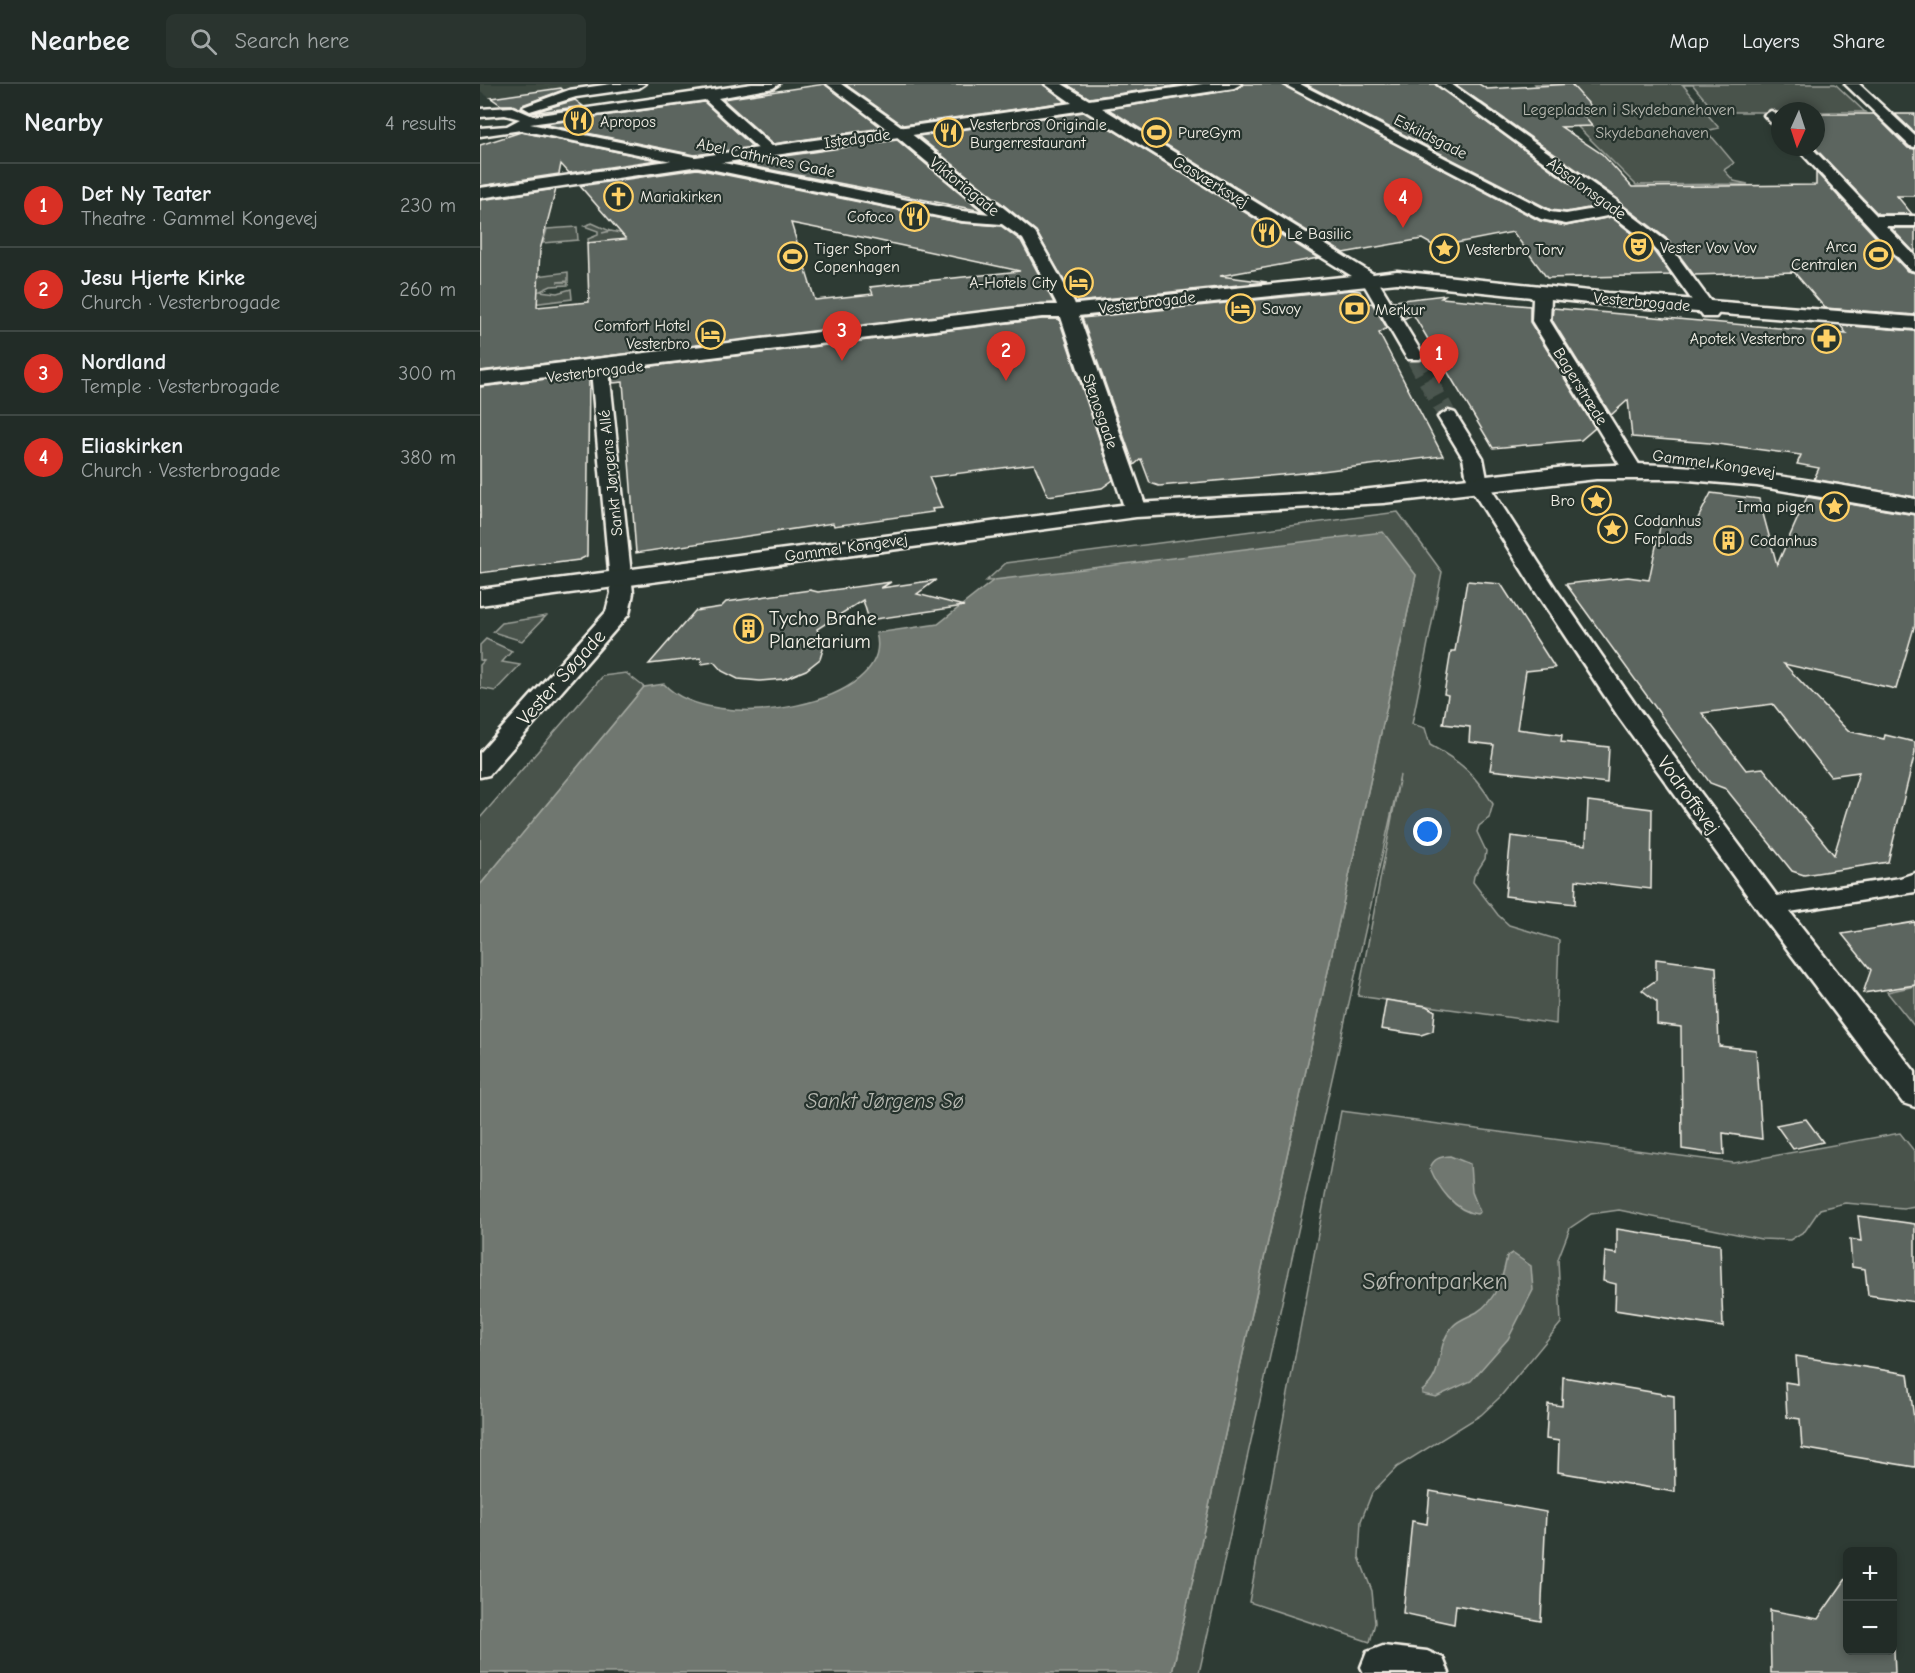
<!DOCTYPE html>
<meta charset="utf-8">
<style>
:root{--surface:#222c27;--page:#2a342f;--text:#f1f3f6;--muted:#a2a7a7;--line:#3f4844;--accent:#d93025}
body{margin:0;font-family:"Comic Neue",sans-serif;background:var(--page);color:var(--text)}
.controls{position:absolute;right:18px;bottom:18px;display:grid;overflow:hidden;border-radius:9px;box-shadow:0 3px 9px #0003}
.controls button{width:54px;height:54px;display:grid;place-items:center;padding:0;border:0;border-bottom:2px solid var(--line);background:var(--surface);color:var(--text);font:30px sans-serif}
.compass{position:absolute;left:1291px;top:18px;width:54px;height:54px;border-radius:50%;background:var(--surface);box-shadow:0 3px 9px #0003;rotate:183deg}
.you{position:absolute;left:948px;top:748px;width:21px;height:21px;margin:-15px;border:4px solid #fff;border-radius:50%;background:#1a73e8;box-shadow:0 0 0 9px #1a73e833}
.badge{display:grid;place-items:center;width:39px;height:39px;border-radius:50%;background:var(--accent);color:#fff;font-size:20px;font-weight:700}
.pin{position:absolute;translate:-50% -50px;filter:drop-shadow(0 2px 3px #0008)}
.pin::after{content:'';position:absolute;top:32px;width:21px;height:18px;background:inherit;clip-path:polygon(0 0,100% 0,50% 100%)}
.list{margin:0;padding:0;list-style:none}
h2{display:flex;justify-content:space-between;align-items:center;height:78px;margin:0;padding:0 24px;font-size:26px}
h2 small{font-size:20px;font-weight:400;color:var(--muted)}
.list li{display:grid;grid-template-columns:39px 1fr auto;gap:18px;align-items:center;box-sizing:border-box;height:84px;padding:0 24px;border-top:2px solid var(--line)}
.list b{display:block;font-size:22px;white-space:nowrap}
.list p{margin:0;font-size:20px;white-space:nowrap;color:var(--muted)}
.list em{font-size:20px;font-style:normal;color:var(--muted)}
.icon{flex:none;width:33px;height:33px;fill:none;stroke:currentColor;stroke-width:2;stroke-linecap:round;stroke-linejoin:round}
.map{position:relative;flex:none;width:1435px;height:1589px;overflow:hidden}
header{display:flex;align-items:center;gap:36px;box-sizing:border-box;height:84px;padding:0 30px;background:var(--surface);border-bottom:2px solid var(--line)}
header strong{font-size:28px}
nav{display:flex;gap:33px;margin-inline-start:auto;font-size:21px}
.search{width:420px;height:54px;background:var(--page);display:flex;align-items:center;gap:15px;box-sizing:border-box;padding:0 21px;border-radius:9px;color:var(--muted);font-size:22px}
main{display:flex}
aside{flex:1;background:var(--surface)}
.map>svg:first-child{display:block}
.built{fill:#3c4841}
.green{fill:#48524c;stroke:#9ea29a;stroke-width:1.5}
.water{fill:#6f7770;stroke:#a4a8a0;stroke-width:1.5}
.building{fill:#5c655e;stroke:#f4f1e8;stroke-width:1.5;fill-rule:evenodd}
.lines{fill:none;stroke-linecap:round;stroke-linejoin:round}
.street-tunnel{stroke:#4c564f;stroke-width:19;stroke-dasharray:19 9;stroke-linecap:butt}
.street-casing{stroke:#f4f1e8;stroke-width:5}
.secondary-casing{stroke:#f4f1e8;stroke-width:5}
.street{fill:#26332d;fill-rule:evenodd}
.secondary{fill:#26332d;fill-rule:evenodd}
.labels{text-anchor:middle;stroke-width:4.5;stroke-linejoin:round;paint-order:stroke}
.far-park-label{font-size:16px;fill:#b8b9b1;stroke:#26332d}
.far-poi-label{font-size:16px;fill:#f4f1e8;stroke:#26332d;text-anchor:start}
.far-street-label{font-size:16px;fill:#f4f1e8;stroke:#26332d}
.poi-label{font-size:20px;fill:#f4f1e8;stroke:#26332d;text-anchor:start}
.street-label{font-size:20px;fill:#f4f1e8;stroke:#26332d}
.water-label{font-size:21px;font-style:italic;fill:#b8bab2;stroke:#26332d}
.near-park-label{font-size:24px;fill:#b8b9b1;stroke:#26332d}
</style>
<header>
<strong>Nearbee</strong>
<div class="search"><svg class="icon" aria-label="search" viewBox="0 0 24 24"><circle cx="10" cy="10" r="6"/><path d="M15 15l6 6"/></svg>Search here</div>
<nav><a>Map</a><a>Layers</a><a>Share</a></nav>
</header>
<main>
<aside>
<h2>Nearby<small>4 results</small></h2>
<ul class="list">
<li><span class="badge">1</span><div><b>Det Ny Teater</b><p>Theatre · Gammel Kongevej</p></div><em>230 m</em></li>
<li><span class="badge">2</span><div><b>Jesu Hjerte Kirke</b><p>Church · Vesterbrogade</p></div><em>260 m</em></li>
<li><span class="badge">3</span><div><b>Nordland</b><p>Temple · Vesterbrogade</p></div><em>300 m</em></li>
<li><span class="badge">4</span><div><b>Eliaskirken</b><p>Church · Vesterbrogade</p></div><em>380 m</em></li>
</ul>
</aside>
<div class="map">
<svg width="1435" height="1589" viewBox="0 0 1435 1589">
<rect width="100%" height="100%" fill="#2e3b34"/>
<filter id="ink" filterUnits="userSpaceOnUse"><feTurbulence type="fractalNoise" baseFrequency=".0167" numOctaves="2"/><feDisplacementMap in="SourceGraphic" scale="12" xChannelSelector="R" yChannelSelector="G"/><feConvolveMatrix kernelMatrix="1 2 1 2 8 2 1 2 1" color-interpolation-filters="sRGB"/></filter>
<g filter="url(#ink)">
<!-- built -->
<path class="built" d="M0,0H135L20,17H14L0,7Z"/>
<!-- green -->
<g class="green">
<path d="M1055,0H1355L1385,28H1235L1213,1H1203L1239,44L1221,48L1233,54L1254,79L1244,86L1254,97L1268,100L1156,101Z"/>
<path d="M112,139L130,147L122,149L131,147L177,158L109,164L108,155L118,151V147L104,142Z"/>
<path d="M97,143L98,156L63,159L67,145Z"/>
<path d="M88,188V197L77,198H88V201L71,202L60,207L77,209L91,205L92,215L35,222L42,194Z"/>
<path d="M918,428L962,488L932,640L945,644L950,661C981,678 995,690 1013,720L1009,734L999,742L997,748L1006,767L1005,775L994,792L993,798L1018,831L1029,841L1079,856L1076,940L878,912L920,691L719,1589H692L936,491L932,488L506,497L526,479Z"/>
<path d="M66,532L42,557L13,548L22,539Z"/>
<path d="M6,555L32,567L22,578L40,581L15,607L0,604V581L4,577L0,576V561Z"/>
<path d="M146,589L164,603L0,801V734L123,592Z"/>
<path d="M1435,902V943L1407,908Z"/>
<path d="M861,1027L1254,1079L1420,1049L1435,1068V1122L1423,1124L1365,1119L1340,1125L1325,1147L1310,1156L1281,1155L1139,1126L1111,1130L1090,1144L1078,1175L1081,1239L1020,1313L1001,1331L917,1383L892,1409L881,1437L879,1473L892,1507L895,1539L890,1558L769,1518Z"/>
</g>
<!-- water -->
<g class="water">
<path d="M903,448L936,491L692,1589H0V801L164,603L184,600C233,653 417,621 396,549L458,540L514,496Z"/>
<path d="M970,1072L990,1080L992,1108L1000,1128L997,1130C975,1128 958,1103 950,1084C954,1074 960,1073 970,1072Z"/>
<path d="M1032,1169L1051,1182L1053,1206L1028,1255L991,1297L956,1313L942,1310V1307C966,1289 954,1263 973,1242C978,1236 990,1232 997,1228C1017,1215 1023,1193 1027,1172Z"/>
</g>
<!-- building -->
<g class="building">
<path d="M345,0L402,44L293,60L243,15Z"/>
<path d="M365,0H563L586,18L423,41Z"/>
<path d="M586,0H707L609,14Z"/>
<path d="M763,0H802L1060,137L1086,142L1131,133L1172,165L1191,191L1067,194L1033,148L956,163L942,155L863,169L628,25L754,6Z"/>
<path d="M825,0H955L1120,122L1086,128L1071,126Z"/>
<path d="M975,0H999L1007,5L1091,0L1118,30L1103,31L1112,42L1081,43L1122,70L1152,103L1336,101V88L1427,187L1435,189V231L1345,224L1314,188L1214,191L1187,155L1143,121L1138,115Z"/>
<path d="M81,4L83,6L42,21V25L32,21H21L11,14Z"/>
<path d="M95,16L103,22L51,29Z"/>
<path d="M224,18L273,63L215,71L63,40Z"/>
<path d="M604,28L838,174L740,192L787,198L596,218L556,147L438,52Z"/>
<path d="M1336,30H1394L1428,64L1435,65V112H1417L1432,130H1398L1336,65Z"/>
<path d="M1415,30H1435V49Z"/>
<path d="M41,48L177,76L89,89L81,80L79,90L0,102V61Z"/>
<path d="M417,56L502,127L255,79Z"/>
<path d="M217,85L482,139L521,142L541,157L574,219L0,287V116L76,105L60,166L57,223L109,218L107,159L146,155L100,102ZM311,139L386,154L540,187L390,203L393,210L335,216Z"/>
<path d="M1411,144H1435V169Z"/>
<path d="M871,206L880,207L886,220L892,219L907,244L899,249L963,372L834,388L679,402L670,399L661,375L654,381L602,234Z"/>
<path d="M965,211L961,214L1050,222V238L1115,344L1101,356L1013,364L933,230L924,235L913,217Z"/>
<path d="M1073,224L1367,250L1360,241L1435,247V413L1334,395L1339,384L1317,380L1321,371L1230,359L1152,353L1148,316L1131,331L1072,236Z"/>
<path d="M562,235H579L633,396L622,404L568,412L554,380L449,393L462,424L452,425L453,428L354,442L353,439L156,469L143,298L133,299L131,287Z"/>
<path d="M109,290L107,472L99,476L0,489V303Z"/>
<path d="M1231,409L1279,415L1297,481L1327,413L1435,431V540L1416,605L1304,580L1368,647L1404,655L1405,651L1435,658V669L1408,778L1324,791L1312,787L1246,705L1230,699L1086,500L1148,493L1169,496L1181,438L1214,442ZM1293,620L1350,692L1379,688L1354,771L1283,684L1266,686L1222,629Z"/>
<path d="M456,496L437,510L484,522L389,536L383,516L337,545L344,562L340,575L326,586L304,595L280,597L258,595L242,587L234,578L222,580L221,574L169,580L215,527L241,523L246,518L330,506L338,508L411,498L401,504Z"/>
<path d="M987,497L1021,500L1075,584L1046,587L1037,645L1082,651L1081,658L1129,663L1127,699L1010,686L1014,661L989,658L990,643L963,640L968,611L964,610L971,567H975Z"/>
<path d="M1108,717L1172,725L1171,805L1096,796L1095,820L1025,812L1031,752L1106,761Z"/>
<path d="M1435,838V901L1383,909L1391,886L1362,850Z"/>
<path d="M1176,875L1236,883L1239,962L1276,966L1282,1055L1243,1049L1244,1071L1202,1065L1201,943L1177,940V918L1162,906L1176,896Z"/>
<path d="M906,916L946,922L955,927L953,947L941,951L901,945Z"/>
<path d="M1326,1035L1343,1058L1313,1065L1296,1041Z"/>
<path d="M1378,1132L1435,1140V1218L1388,1211L1385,1185L1372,1183L1370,1155L1381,1157Z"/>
<path d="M1137,1145L1240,1161L1243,1243L1135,1226L1136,1200L1123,1197L1125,1168L1137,1170Z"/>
<path d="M1316,1272L1428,1290L1435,1342V1383L1322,1364L1320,1335L1307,1333L1305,1298L1318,1300Z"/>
<path d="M1083,1293L1194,1312L1195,1408L1078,1388L1079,1357L1066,1355L1068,1320L1082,1322Z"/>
<path d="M950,1407L1066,1428L1061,1537L976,1521L974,1540L923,1529L932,1437L947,1440Z"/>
<path d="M1368,1492V1566H1413V1543L1415,1589H1291L1290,1526L1338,1535Z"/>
</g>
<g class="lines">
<!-- street-tunnel -->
<path class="street-tunnel" d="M934,271L968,333"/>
<defs>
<g id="street">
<path d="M131,0H165L159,4L96,13L50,27L43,23L89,6Z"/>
<path d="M272,0H299L293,4L238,14L294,64V70H284L225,16L50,40L482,127L509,130L415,51L347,0H361L425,45L555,149L594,218L667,426L664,431H648L645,426L576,218L543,155L522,140L482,137L41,46L0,52V44L27,42L40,35L25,31L0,33V25L32,23L53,32Z"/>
<path d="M804,0H820L1070,128L1086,130L1126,123L957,0H971L1137,117L1141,123L1186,157L1239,229L1236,233H1224L1174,163L1132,131L1086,140L1061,135Z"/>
<path d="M1365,0H1379L1435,52V63L1430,62Z"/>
<path d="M1291,27L1300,32V44L1295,43L1284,31Z"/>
<path d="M1316,63H1331L1397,132H1435V142H1406L1435,172V187L1429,185Z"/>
<path d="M890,192L898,197L943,271L940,275H928L925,271L882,197Z"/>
<path d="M1049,201L1071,213L1070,237L1163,387L1160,391H1146L1052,237L1053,215L1041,206Z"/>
<path d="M120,280L129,286L153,509L149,530L9,691L0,693V669L126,528L131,509L111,286Z"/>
<path d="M968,327L975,329L1003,374L1008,400L1077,507L1160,627L1297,812L1420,794L1435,789V808L1310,828L1435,988V1023L1423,1019L1280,829L1138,632L1055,507L988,400L983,374L958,333Z"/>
<path d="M903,1562L947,1567L963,1574L969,1589H884L881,1583L887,1568Z"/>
</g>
<g id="secondary">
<path d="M565,0H582L609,16L723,0H761L754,4L622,24L893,190L917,187L1128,209L1435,233V245L1128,221L917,199L588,233H562L0,301V289L562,221H588L872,192L604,26L0,114V104L592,19Z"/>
<path d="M1157,380C1251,383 1343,397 1435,415V429L1277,402L1197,395H1116L903,419L656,433L0,521V505L656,419L873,407L1086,383Z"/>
</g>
</defs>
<!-- street casing -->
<use href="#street" class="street-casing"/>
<!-- secondary casing -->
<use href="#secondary" class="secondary-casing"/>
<!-- street -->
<use href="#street" class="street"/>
<!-- secondary -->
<use href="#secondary" class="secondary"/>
</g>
</g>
<!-- icons -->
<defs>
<symbol id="restaurant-ring" viewBox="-11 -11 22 22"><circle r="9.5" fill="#26332d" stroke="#ffd166" stroke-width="1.5"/><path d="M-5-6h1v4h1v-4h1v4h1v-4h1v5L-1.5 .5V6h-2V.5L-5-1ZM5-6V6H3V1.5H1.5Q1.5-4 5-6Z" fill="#ffd166"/></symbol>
<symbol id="stadium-ring" viewBox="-11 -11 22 22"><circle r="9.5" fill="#26332d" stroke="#ffd166" stroke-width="1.5"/><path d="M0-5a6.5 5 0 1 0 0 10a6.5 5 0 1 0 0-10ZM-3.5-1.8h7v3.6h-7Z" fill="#ffd166"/></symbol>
<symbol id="church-ring" viewBox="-11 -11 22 22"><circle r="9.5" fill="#26332d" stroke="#ffd166" stroke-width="1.5"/><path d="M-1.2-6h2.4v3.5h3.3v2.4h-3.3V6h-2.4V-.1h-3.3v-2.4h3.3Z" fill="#ffd166"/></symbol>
<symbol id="theatre-ring" viewBox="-11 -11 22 22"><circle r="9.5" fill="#26332d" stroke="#ffd166" stroke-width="1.5"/><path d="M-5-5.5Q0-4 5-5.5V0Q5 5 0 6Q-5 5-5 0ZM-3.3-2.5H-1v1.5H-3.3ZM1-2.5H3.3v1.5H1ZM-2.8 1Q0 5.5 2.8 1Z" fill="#ffd166"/></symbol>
<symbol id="sight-ring" viewBox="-11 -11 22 22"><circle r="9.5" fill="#26332d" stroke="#ffd166" stroke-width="1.5"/><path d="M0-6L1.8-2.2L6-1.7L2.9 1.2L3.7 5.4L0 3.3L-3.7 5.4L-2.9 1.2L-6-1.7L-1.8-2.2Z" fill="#ffd166"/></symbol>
<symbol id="hotel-ring" viewBox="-11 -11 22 22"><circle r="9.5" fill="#26332d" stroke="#ffd166" stroke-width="1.5"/><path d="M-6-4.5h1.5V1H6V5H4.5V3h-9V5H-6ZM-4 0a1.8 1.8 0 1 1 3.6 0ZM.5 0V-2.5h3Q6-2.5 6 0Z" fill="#ffd166"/></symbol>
<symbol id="bank-ring" viewBox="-11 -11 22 22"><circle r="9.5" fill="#26332d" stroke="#ffd166" stroke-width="1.5"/><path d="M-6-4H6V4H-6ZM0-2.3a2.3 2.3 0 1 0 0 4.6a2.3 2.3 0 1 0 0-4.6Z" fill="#ffd166"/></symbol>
<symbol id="pharmacy-ring" viewBox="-11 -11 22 22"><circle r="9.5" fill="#26332d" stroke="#ffd166" stroke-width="1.5"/><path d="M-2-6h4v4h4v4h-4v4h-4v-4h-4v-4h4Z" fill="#ffd166"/></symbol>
<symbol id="building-ring" viewBox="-11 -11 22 22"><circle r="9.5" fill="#26332d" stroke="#ffd166" stroke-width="1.5"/><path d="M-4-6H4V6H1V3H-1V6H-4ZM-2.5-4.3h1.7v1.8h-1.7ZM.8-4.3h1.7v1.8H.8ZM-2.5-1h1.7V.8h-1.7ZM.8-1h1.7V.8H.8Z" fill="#ffd166"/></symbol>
</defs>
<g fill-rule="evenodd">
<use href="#restaurant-ring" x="82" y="20" width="33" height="33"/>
<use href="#stadium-ring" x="660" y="32" width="33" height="33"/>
<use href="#restaurant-ring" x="452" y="32" width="33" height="33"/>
<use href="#church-ring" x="122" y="96" width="33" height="33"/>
<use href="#restaurant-ring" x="418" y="116" width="33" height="33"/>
<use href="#restaurant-ring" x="770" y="132" width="33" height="33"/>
<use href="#theatre-ring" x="1142" y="146" width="33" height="33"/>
<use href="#sight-ring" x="948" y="148" width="33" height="33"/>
<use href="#stadium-ring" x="1382" y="154" width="33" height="33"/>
<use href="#stadium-ring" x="296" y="156" width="33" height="33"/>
<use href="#hotel-ring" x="582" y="182" width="33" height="33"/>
<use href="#hotel-ring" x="744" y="208" width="33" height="33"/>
<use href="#bank-ring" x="858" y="208" width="33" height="33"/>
<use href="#hotel-ring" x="214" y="234" width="33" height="33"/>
<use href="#pharmacy-ring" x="1330" y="238" width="33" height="33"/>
<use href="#sight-ring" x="1100" y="400" width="33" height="33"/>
<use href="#sight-ring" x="1338" y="406" width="33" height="33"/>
<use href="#sight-ring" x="1116" y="428" width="33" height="33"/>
<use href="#building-ring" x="1232" y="440" width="33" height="33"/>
<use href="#building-ring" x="252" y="528" width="33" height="33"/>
</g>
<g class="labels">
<!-- far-park labels -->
<g class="far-park-label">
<text x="1149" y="31">Legepladsen i Skydebanehaven</text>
<text x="1172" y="54">Skydebanehaven</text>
</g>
<!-- far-poi labels -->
<g class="far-poi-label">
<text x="120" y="43">Apropos</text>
<text x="490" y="46">Vesterbros Originale<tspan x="490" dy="18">Burgerrestaurant</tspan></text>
<text x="698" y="54">PureGym</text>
<text x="160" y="118">Mariakirken</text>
<text x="414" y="138" text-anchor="end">Cofoco</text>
<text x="807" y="155">Le Basilic</text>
<text x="1377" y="168" text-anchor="end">Arca<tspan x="1377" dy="18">Centralen</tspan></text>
<text x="1180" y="169">Vester Vov Vov</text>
<text x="334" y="170">Tiger Sport<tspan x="334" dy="18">Copenhagen</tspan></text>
<text x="986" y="171">Vesterbro Torv</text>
<text x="577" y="204" text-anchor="end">A-Hotels City</text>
<text x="782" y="230">Savoy</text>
<text x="895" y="231">Merkur</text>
<text x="210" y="247" text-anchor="end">Comfort Hotel<tspan x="210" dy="18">Vesterbro</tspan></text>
<text x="1325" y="260" text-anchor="end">Apotek Vesterbro</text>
<text x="1095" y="422" text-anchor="end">Bro</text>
<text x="1334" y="428" text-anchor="end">Irma pigen</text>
<text x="1154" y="442">Codanhus<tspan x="1154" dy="18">Forplads</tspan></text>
<text x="1270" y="462">Codanhus</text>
</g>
<!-- far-street labels -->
<g class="far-street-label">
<text transform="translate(951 52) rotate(27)" y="6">Eskildsgade</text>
<text transform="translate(377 54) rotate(-8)" y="6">Istedgade</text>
<text transform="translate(286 73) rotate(12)" y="6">Abel Cathrines Gade</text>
<text transform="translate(731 97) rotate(31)" y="6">Gasværksvej</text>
<text transform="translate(485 102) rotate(39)" y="6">Viktoriagade</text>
<text transform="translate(1107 104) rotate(36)" y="6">Absalonsgade</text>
<text transform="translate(1162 217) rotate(5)" y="6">Vesterbrogade</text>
<text transform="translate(667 218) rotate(-7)" y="6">Vesterbrogade</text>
<text transform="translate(115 287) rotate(-7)" y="6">Vesterbrogade</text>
<text transform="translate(1101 302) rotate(58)" y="6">Bagerstræde</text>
<text transform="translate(621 327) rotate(71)" y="6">Stenosgade</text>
<text transform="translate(1234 379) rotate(8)" y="6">Gammel Kongevej</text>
<text transform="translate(130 389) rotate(-96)" y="6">Sankt Jørgens Allé</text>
<text transform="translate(366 463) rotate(-8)" y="6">Gammel Kongevej</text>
</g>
<!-- poi labels -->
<g class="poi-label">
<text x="289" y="541">Tycho Brahe<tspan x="289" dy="23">Planetarium</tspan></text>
</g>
<!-- street labels -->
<g class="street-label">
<text transform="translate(81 593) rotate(-48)" y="7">Vester Søgade</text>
<text transform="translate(1209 711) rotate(54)" y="7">Vodroffsvej</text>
</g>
<!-- water labels -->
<g class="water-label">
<text x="405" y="1024">Sankt Jørgens Sø</text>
</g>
<!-- near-park labels -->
<g class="near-park-label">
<text x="955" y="1205">Søfrontparken</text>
</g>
</g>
</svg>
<div class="controls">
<button>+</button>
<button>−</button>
</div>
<svg class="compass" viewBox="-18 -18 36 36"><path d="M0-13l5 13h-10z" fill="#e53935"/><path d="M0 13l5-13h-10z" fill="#a2a7a7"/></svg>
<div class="you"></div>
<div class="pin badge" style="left:959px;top:300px">1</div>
<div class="pin badge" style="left:526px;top:297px">2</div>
<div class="pin badge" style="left:362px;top:277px">3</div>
<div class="pin badge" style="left:923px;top:144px">4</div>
</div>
</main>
